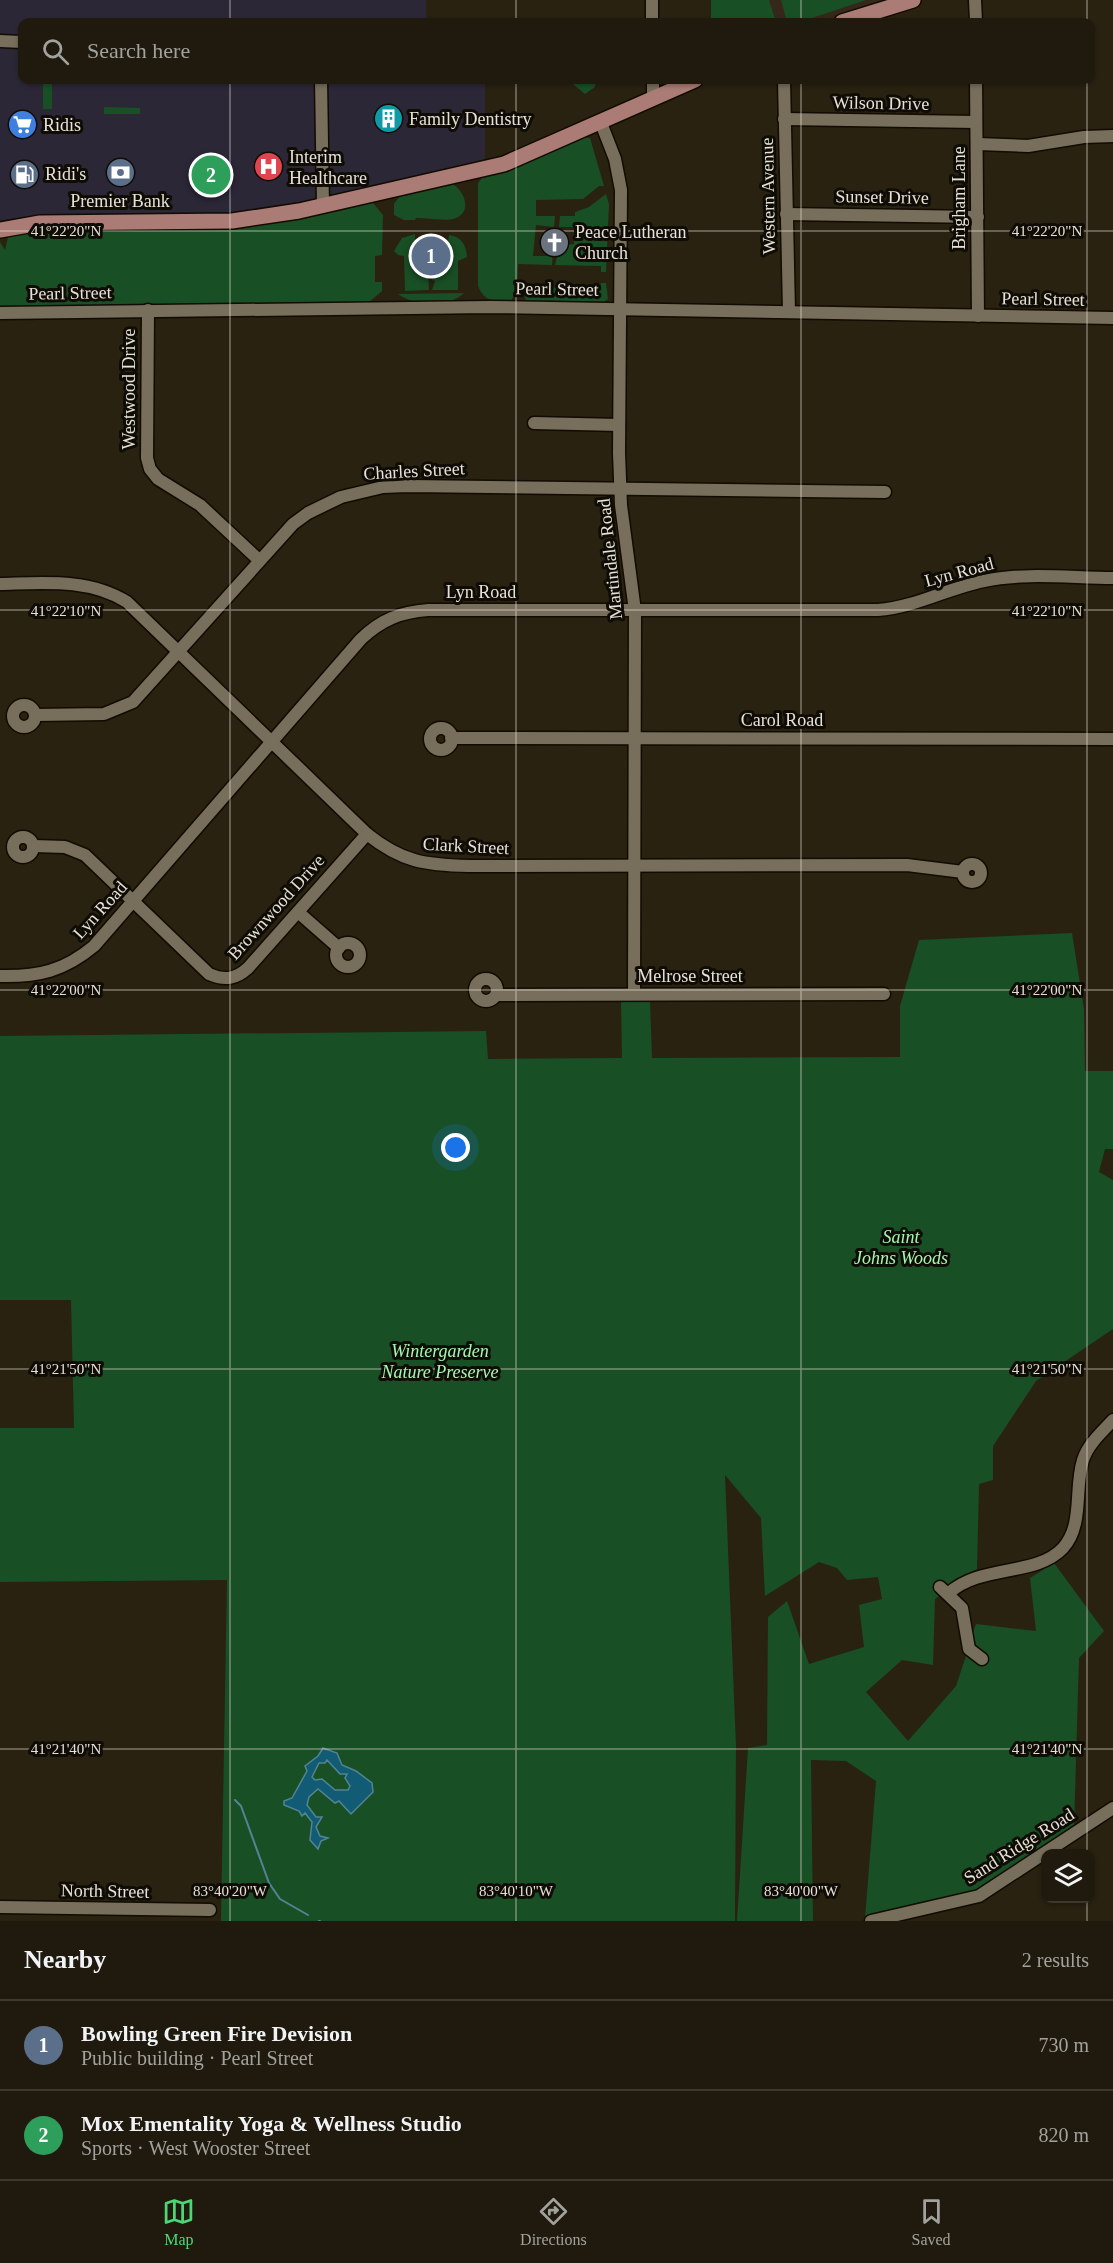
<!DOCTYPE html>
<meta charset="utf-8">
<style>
:root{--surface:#1f1a0d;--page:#2c271b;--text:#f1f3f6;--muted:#a1a19d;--line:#3c382e;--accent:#4ed676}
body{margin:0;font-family:Georgia,serif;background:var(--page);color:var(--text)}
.controls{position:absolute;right:18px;bottom:18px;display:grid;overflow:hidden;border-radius:12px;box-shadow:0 2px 4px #0004}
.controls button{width:54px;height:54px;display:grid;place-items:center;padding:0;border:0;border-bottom:2px solid var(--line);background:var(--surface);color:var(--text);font:30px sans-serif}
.you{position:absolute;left:456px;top:1148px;width:21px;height:21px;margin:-15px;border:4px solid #fff;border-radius:50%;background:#1a73e8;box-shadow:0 0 0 9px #1a73e833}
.badge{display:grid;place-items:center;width:39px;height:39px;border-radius:50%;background:var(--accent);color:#fff;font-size:20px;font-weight:700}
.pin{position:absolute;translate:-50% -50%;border:3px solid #fff;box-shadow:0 2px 6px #0006}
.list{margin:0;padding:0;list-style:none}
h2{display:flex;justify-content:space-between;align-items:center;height:78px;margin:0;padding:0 24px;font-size:26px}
h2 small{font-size:20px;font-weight:400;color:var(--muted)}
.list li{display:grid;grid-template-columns:39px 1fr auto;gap:18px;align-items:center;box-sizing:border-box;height:90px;padding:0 24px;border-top:2px solid var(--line)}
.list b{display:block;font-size:22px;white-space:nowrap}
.list p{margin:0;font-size:20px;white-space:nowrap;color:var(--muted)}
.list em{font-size:20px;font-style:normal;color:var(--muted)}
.icon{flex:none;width:33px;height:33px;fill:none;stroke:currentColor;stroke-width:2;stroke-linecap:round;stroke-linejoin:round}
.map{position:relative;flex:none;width:1113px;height:1921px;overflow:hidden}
.search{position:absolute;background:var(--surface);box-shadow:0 2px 4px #0004;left:18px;right:18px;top:18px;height:66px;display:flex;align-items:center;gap:15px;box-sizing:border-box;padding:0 21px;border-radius:12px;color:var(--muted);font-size:22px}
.sheet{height:258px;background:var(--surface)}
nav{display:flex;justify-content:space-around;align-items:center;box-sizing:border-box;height:84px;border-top:2px solid var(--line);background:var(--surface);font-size:16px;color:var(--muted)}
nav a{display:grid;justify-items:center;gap:3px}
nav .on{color:var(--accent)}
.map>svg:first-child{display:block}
.commercial{fill:#2b2737}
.medical{fill:#35271a}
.green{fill:#194f25}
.water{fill:#125b75;stroke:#528493;stroke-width:1.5;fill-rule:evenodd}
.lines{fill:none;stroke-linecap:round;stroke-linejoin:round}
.stream{stroke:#528493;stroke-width:2}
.minor-casing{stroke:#120b00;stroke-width:15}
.major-casing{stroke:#120b00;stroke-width:18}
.minor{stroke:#776e5c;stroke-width:12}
.major{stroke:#ab7b75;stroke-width:15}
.ticks{fill:none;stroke:#e7e2d8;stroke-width:1.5;stroke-opacity:0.45}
.labels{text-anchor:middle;stroke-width:6;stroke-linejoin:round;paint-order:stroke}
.street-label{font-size:18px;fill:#e7e2d8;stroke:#0f0c05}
.poi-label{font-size:18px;fill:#e7e2d8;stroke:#0f0c05;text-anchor:start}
.park-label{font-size:18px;font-style:italic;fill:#a4f8af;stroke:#0f0c05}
.ticks-label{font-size:15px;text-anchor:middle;fill:#e7e2d8;stroke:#0f0c05;stroke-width:6;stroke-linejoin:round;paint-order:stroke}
</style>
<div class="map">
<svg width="1113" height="1921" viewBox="0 0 1113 1921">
<rect width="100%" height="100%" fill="#292211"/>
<!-- commercial -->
<path class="commercial" d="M0,0H426V22H22V80H485V164L269,213L0,228Z"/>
<!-- medical -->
<path class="medical" d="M711,0H897L828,22H711Z"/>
<!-- green -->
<g class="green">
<path d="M711,0H769L776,22H711Z"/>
<path d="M781,0H866L803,21L787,22Z"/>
<rect x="43" y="80" width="9" height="29"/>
<path d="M568,80H595V87L585,94Z"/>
<path d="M104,107L140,108V114H104Z"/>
<path d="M583,137L590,138L604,186H599L583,199L536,200V216H555L554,227L536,225L533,256H549V246L553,247L552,265L518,264L517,287L511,302C494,302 485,302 478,286V183L485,174Z"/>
<path d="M450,183C465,189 474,214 453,219C446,221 426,218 416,218L415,220H404L394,215V204L402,193Z"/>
<path d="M606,194L609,204L606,272H601V266L555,265L558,253L562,252V245L574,244L575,227H559L560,216H575V212L589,207Z"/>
<path d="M366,202L373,203L383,215L382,255L375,256V282H382V291L369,302L0,306V242L5,250L9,233L21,231L222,227Z"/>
<path d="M415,234V241H422V270L428,271L429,290L405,291L404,256L398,255L394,251L402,238Z"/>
<path d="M449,235C462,237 466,245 467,257L458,261V290H432L435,281L432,280V271L440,270V241H448Z"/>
<path d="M601,283H606L608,299L602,303H528L525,298L526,287L600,288Z"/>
<path d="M464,293C449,308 414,306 398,294Z"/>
<path d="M1072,933L1084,1009L1085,1071H1113V1149H1105L1099,1172L1113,1180V1329L1036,1381L993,1446V1480L979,1484L977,1569L939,1591L942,1594L935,1599L933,1665L902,1660L866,1692L908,1741L956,1686L967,1653L983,1664L986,1654L970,1642L976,1624L1036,1631L1030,1578L1054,1563L1104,1631L1079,1658L1074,1827C1039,1850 1004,1882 965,1897C933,1908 898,1912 865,1918L876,1781L846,1761L811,1760L813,1921H737L748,1748L767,1745L768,1617L787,1601L809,1664L864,1647L859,1605L882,1599L878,1577L847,1580L837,1568L819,1562L765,1596L761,1518L725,1475L736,1746L735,1921H221L227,1580L0,1582V1428H74L71,1300H0V1036L486,1031L488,1059L622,1058L621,1000L650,1001L652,1058L900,1057V1006L919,940Z"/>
</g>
<!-- water -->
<path class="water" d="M323,1748L337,1753L342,1765L356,1771L372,1783L373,1792L351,1814L339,1801L335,1803L318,1789L309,1797L307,1805L316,1817H322L316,1827L320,1836L328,1838L321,1841L318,1849L310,1840L312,1822L305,1813L302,1816L299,1811L284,1805V1801L292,1798L307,1771L305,1766L318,1756ZM327,1760L340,1774H347L345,1778L350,1786L348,1790H335L322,1779L315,1780L312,1777L319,1763H325Z"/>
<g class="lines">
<!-- stream -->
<g class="stream">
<path d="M235,1800L241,1806L269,1883L280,1899L308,1915"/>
<path d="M319,1921H320"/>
</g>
<defs>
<g id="minor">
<path d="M975,0L976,22"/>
<path d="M652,22V0"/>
<path d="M0,41L22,42"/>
<path d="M321,80L323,206"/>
<path d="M784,80L789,312"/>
<path d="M976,80L978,316"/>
<path d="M653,98V80"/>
<path d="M784,119L976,122"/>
<path d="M601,123L615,159L621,190L619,453L621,505L635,611L634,994"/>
<path d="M978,144L1028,146L1084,137L1113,136"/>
<path d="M786,214L978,217"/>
<path d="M148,310L147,458L150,469L158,479L200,505L259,560"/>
<path d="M0,313L490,307L1113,318"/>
<path d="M534,423L619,425"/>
<path d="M0,584C43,583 89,578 127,602L367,834C402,862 425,865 469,866L907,865L963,872"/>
<circle cx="24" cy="716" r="11"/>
<path d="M35,715L104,714L133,702L293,524L308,513L341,497L383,487L408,486L885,492"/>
<circle cx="441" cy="739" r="11"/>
<path d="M451,738L1113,739"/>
<circle cx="23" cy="847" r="10"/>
<path d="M34,846L65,847L85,855L209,974C225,981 236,979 248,968L367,834"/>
<circle cx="972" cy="873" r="9"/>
<path d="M298,912L339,948"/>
<circle cx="348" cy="955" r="12"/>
<path d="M0,976C38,977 64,971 94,946L361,639C381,620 400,612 428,610H878C916,607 948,588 984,581C1026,572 1071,578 1113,578"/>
<circle cx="486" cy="990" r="11"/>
<path d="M497,995L884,994"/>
<path d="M940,1587L962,1608L969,1649L982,1659"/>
<path d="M949,1593C981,1564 1036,1577 1063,1548C1084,1525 1074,1488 1083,1460C1088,1444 1102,1432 1113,1420"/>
<path d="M0,1907L210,1910"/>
<path d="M871,1921L979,1896L1113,1808"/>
</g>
<g id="major">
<path d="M842,22L913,0"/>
<path d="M0,230L40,223L232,221L299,211L504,164L695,80"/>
</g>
</defs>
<!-- minor casing -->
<use href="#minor" class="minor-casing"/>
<!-- major casing -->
<use href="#major" class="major-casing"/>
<!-- minor -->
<use href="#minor" class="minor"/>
<!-- major -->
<use href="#major" class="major"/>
</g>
<!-- ticks -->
<path class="ticks" d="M230,0V22M516,0V22M801,0V22M1087,0V22M230,80V1921M516,80V1921M801,80V1921M1087,80V1854M0,231H1113M0,610H1113M0,990H1113M0,1369H1113M0,1749H1113M1087,1898V1921"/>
<!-- icons -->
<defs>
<symbol id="building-disc" viewBox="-11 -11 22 22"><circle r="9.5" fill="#0f9aa8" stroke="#0f0c05"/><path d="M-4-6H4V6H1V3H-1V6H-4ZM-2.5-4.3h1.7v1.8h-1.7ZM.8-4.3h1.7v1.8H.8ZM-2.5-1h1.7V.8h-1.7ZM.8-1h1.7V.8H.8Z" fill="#fff"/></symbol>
<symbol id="supermarket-disc" viewBox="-11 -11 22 22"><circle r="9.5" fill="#3f7fe0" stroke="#0f0c05"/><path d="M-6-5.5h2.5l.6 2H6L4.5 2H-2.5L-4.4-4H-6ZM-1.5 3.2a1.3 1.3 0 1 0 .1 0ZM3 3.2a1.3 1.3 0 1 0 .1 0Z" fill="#fff"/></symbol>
<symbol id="hospital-disc" viewBox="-11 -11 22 22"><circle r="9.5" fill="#e0444e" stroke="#0f0c05"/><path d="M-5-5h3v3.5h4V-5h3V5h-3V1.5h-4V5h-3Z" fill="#fff"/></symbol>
<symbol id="bank-disc" viewBox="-11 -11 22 22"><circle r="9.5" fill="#5c6f8a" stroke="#0f0c05"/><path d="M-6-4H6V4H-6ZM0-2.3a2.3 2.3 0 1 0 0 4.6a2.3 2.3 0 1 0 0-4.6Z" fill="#fff"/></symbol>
<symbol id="fuel-disc" viewBox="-11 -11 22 22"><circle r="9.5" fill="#5c6f8a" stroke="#0f0c05"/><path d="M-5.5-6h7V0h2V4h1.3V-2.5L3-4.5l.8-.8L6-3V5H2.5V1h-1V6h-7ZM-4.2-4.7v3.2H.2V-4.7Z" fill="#fff"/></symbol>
<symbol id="church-disc" viewBox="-11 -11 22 22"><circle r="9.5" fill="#6b7280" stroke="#0f0c05"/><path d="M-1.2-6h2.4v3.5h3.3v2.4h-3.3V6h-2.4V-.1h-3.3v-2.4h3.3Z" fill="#fff"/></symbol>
</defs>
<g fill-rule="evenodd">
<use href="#building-disc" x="372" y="102" width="33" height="33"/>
<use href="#supermarket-disc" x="6" y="108" width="33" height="33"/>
<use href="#hospital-disc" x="252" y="150" width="33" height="33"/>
<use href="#bank-disc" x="104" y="156" width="33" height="33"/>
<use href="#fuel-disc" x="8" y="158" width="33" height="33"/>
<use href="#church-disc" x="538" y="226" width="33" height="33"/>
</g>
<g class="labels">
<!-- street labels -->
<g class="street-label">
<text transform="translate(881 103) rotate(1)" y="6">Wilson Drive</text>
<text transform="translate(768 196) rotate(-91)" y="6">Western Avenue</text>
<text transform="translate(882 197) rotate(1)" y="6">Sunset Drive</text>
<text transform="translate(959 198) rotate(-90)" y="6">Brigham Lane</text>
<text transform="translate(557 289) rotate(1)" y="6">Pearl Street</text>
<text transform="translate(70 293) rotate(-1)" y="6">Pearl Street</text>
<text transform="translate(1043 299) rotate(1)" y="6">Pearl Street</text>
<text transform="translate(129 389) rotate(-90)" y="6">Westwood Drive</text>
<text transform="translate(414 471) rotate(-3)" y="6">Charles Street</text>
<text transform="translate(610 559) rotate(-96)" y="6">Martindale Road</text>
<text transform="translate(959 572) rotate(-15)" y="6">Lyn Road</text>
<text x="481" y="598">Lyn Road</text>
<text x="782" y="726">Carol Road</text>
<text transform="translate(466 846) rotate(3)" y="6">Clark Street</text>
<text transform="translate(276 907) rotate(-48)" y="6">Brownwood Drive</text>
<text transform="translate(100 910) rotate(-48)" y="6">Lyn Road</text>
<text x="690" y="982">Melrose Street</text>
<text transform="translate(1019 1846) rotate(-32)" y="6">Sand Ridge Road</text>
<text transform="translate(105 1891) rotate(1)" y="6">North Street</text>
</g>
<!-- poi labels -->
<g class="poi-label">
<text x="409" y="125">Family Dentistry</text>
<text x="43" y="131">Ridis</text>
<text x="289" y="163">Interim<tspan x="289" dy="21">Healthcare</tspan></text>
<text x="45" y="180">Ridi's</text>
<text x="120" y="207" text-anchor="middle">Premier Bank</text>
<text x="575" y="238">Peace Lutheran<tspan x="575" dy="21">Church</tspan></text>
</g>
<!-- park labels -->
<g class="park-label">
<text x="901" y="1243">Saint<tspan x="901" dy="21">Johns Woods</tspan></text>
<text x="440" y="1357">Wintergarden<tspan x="440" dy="21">Nature Preserve</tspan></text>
</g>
</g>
<g class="ticks-label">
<text x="66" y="236">41°22'20"N</text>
<text x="1047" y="236">41°22'20"N</text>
<text x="66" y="616">41°22'10"N</text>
<text x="1047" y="616">41°22'10"N</text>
<text x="66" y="995">41°22'00"N</text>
<text x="1047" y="995">41°22'00"N</text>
<text x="66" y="1374">41°21'50"N</text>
<text x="1047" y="1374">41°21'50"N</text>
<text x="66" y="1754">41°21'40"N</text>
<text x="1047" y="1754">41°21'40"N</text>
<text x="230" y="1896">83°40'20"W</text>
<text x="516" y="1896">83°40'10"W</text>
<text x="801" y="1896">83°40'00"W</text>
</g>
</svg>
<div class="controls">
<button><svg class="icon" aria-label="layers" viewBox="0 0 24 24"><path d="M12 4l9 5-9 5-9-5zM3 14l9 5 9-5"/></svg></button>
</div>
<div class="you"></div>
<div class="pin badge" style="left:431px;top:256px;background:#5c6f8a">1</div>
<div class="pin badge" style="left:211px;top:175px;background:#2e9e5b">2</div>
<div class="search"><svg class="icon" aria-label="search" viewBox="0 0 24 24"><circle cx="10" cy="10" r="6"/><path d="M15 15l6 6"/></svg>Search here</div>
</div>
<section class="sheet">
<h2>Nearby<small>2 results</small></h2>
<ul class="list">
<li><span class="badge" style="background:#5c6f8a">1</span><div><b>Bowling Green Fire Devision</b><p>Public building · Pearl Street</p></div><em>730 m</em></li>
<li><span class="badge" style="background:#2e9e5b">2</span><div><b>Mox Ementality Yoga &amp; Wellness Studio</b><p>Sports · West Wooster Street</p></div><em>820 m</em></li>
</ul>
</section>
<nav>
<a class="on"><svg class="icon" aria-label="map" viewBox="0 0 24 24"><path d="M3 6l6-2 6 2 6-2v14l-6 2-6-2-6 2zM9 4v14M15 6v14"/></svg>Map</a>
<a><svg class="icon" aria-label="directions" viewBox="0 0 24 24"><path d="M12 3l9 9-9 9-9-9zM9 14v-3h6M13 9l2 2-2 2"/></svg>Directions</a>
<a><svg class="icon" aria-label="saved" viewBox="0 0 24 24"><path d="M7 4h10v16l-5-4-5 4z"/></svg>Saved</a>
</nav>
